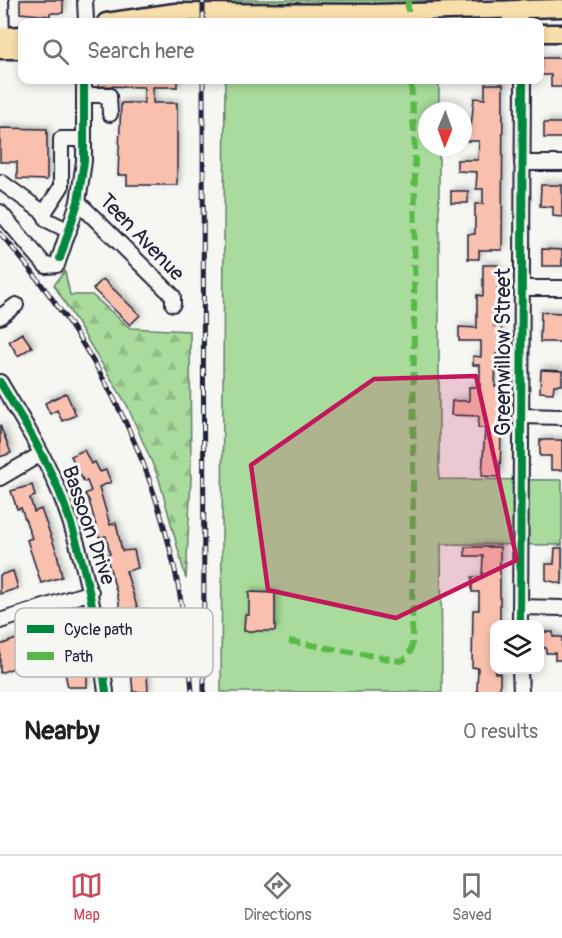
<!DOCTYPE html>
<style>
:root{--surface:#fff;--page:#f6f6f6;--text:#202124;--muted:#757577;--line:#e0e0e0;--accent:#d1495b}
body{margin:0;font-family:Pangolin,sans-serif;background:var(--page);color:var(--text)}
.controls{position:absolute;right:18px;bottom:18px;display:grid;overflow:hidden;border-radius:12px;box-shadow:0 3px 9px #0003}
.controls button{width:54px;height:54px;display:grid;place-items:center;padding:0;border:0;border-bottom:2px solid var(--line);background:var(--surface);color:var(--text);font:30px sans-serif}
.compass{position:absolute;left:418px;top:102px;width:54px;height:54px;border-radius:50%;background:var(--surface);box-shadow:0 3px 9px #0003;rotate:181deg}
.list{margin:0;padding:0;list-style:none}
h2{display:flex;justify-content:space-between;align-items:center;height:78px;margin:0;padding:0 24px;font-size:26px}
h2 small{font-size:20px;font-weight:400;color:var(--muted)}
.icon{flex:none;width:33px;height:33px;fill:none;stroke:currentColor;stroke-width:2;stroke-linecap:round;stroke-linejoin:round}
.map{position:relative;flex:none;width:562px;height:692px;overflow:hidden}
.search{position:absolute;background:var(--surface);box-shadow:0 3px 9px #0003;left:18px;right:18px;top:18px;height:66px;display:flex;align-items:center;gap:15px;box-sizing:border-box;padding:0 21px;border-radius:12px;color:var(--muted);font-size:22px}
.sheet{height:162px;background:var(--surface)}
nav{display:flex;justify-content:space-around;align-items:center;box-sizing:border-box;height:84px;border-top:2px solid var(--line);background:var(--surface);font-size:16px;color:var(--muted)}
nav a{display:grid;justify-items:center;gap:3px}
nav .on{color:var(--accent)}
.map>svg:first-child{display:block}
.grass{fill:#a8db9c;stroke:#657e6c;stroke-width:1.5}
.forest{fill:url(#forest-firs);stroke:#657e6c;stroke-width:1.5}
.building{fill:#f9c0ae;stroke:#22223b;stroke-width:1.5;filter:url(#shadow)}
.lines{fill:none;stroke-linecap:round;stroke-linejoin:round}
.minor-casing{stroke:#22223b;stroke-width:18}
.major-casing{stroke:#22223b;stroke-width:21}
.minor{stroke:#f6f6f2;stroke-width:14}
.major{stroke:#f8deab;stroke-width:16}
.rail-casing{stroke:#22223b;stroke-width:5}
.rail{stroke:#f6f6f2;stroke-width:3;stroke-dasharray:9;stroke-linecap:butt}
.quiet{stroke:#58b947;stroke-width:6;stroke-dasharray:12 6;stroke-linecap:butt}
.cycleway-casing{stroke:#f6f6f2;stroke-width:11}
.cycleway{stroke:#00873e;stroke-width:8}
.marked{fill:#c2185b;fill-opacity:0.2;stroke:#c2185b;stroke-width:4.5;stroke-linejoin:round}
.labels{text-anchor:middle;stroke-width:6;stroke-linejoin:round;paint-order:stroke}
.street-label{font-size:21px;fill:#22223b;stroke:#f6f6f2}
.key{fill:#f6f6f2;stroke:#b6b6bb;stroke-width:1.5}
.key-label{font-size:16px;fill:#22223b}
</style>
<div class="map">
<svg width="562" height="692" viewBox="0 0 562 692">
<defs>
<pattern id="forest-firs" width="22" height="20" patternUnits="userSpaceOnUse" patternTransform="scale(1.5)"><rect width="22" height="20" fill="#a8db9c"/><path d="M5 1l3.5 6h-7zM16 11l3.5 6h-7z" fill="#90bc87"/></pattern>
<filter id="shadow"><feDropShadow dx="2.5" dy="-2.5" stdDeviation="3" flood-color="#0004"/></filter>
</defs>
<rect width="100%" height="100%" fill="#f6f6f2"/>
<filter id="ink" filterUnits="userSpaceOnUse"><feTurbulence type="fractalNoise" baseFrequency=".0167" numOctaves="2"/><feDisplacementMap in="SourceGraphic" scale="12" xChannelSelector="R" yChannelSelector="G"/><feConvolveMatrix kernelMatrix="1 2 1 2 8 2 1 2 1" color-interpolation-filters="sRGB"/></filter>
<g filter="url(#ink)">
<!-- grass -->
<g class="grass">
<rect x="226" y="0" width="212" height="22"/>
<path d="M225,80H439V111H427V147H439V479L562,480V545L441,544L442,692H221Z"/>
</g>
<!-- forest -->
<path class="forest" d="M65,271L70,295H92L130,328L190,331L191,479L186,579L159,479L127,405L54,285Z"/>
<!-- building -->
<g class="building">
<path d="M20,0H63V13H50V16L20,13Z"/>
<path d="M542,58H562V87H551V75H541Z"/>
<path d="M99,80H177V87H153V103H177V185H127V175H118L121,103H144V87L99,86Z"/>
<path d="M485,84H503L502,250H479V259H468V234H475V204H483V189H476L477,172L457,171V160H478L479,141H463V127H471L474,98L485,99Z"/>
<rect x="544" y="123" width="18" height="15"/>
<path d="M0,128L47,129V180L17,179V162H0Z"/>
<path d="M541,185H562V217L553,216V207L540,206Z"/>
<rect x="451" y="191" width="17" height="12"/>
<path d="M542,249L562,250V266H542Z"/>
<path d="M483,265H498V296H501V311H494V326H501V354H496L495,387H502L500,477L482,476L485,428H478L479,416L451,415L452,401H469V387H480V365H473V356L481,357V341H459V327L477,328V295L483,296Z"/>
<path d="M103,279L140,315L130,325L93,289Z"/>
<path d="M541,312L562,313V342H540Z"/>
<path d="M22,333L32,347L18,356L9,341Z"/>
<path d="M541,370L562,371V385H554L553,393L540,392Z"/>
<path d="M66,393L76,415L62,421L57,410L50,414L45,403Z"/>
<path d="M0,425L11,453L0,457Z"/>
<path d="M540,440H562V470H551V456H540Z"/>
<path d="M84,450L91,464L95,462L100,472L106,470L111,482L99,487L110,525L116,523L122,551L134,550L138,568L126,571L138,610L133,611L136,628L145,627L147,639L140,641L143,658L146,657L148,692H133L129,651H127L118,597L106,555L110,554L106,536L99,537L89,500L85,494L91,491L87,481L84,482L71,456Z"/>
<path d="M32,485L35,496L30,498L34,512L41,509L57,553L62,577L41,583L27,540L32,538L21,508L17,509L11,491Z"/>
<path d="M465,547H500V624H495V673H500V692H477L478,668L472,667L473,610H479V592H472V577L482,578L483,556H465Z"/>
<path d="M555,548H562V584L546,580V564H554Z"/>
<path d="M13,571L18,588L0,594V575Z"/>
<path d="M249,592L275,593V631H244L245,615H249Z"/>
<path d="M67,622L68,629L74,628L75,632L84,630L86,643L79,644L80,651H61L60,645L45,650L47,656L0,673V645L35,632L38,638L57,631L56,625Z"/>
<path d="M540,632H553V637H562V660H555V653H546V648L540,647Z"/>
<path d="M87,672V687H68L65,673Z"/>
</g>
<g class="lines">
<defs>
<g id="minor">
<path d="M1,0L2,36"/>
<path d="M85,0L86,22"/>
<path d="M84,95H109L110,114"/>
<path d="M522,163H562"/>
<path d="M1,182L44,213"/>
<path d="M78,202L173,296V304"/>
<path d="M0,212L46,266L57,265L78,202L84,161V80"/>
<path d="M69,231L47,220L44,213L61,187V139H83"/>
<path d="M521,288H562"/>
<path d="M0,317L16,305"/>
<path d="M0,382C21,417 43,453 59,491C85,556 97,623 106,692"/>
<path d="M520,416L562,417"/>
<path d="M0,478L41,454"/>
<path d="M520,607L562,608"/>
<path d="M0,621L91,592"/>
<path d="M520,624L523,80"/>
<path d="M520,670L521,692"/>
</g>
<g id="major">
<path d="M106,22L175,12L374,13L562,8"/>
<path d="M510,22H515L523,8"/>
<path d="M540,33H562"/>
<path d="M0,36L22,35"/>
<path d="M0,50H22"/>
</g>
</defs>
<!-- minor casing -->
<use href="#minor" class="minor-casing"/>
<!-- major casing -->
<use href="#major" class="major-casing"/>
<!-- minor -->
<use href="#minor" class="minor"/>
<!-- major -->
<use href="#major" class="major"/>
<defs>
<g id="rail">
<path d="M203,22V0"/>
<path d="M203,80L204,692"/>
<path d="M0,233C120,372 179,509 192,692"/>
</g>
</defs>
<!-- rail casing -->
<use href="#rail" class="rail-casing"/>
<!-- rail -->
<use href="#rail" class="rail"/>
<!-- quiet -->
<g class="quiet">
<path d="M408,12V0"/>
<path d="M289,641L401,661L409,657L412,645L415,151L411,80"/>
</g>
<defs>
<g id="cycleway">
<path d="M60,258L78,202L84,161V80"/>
<path d="M0,382C21,417 43,453 59,491C85,556 97,623 106,692"/>
<path d="M520,624L523,80"/>
</g>
</defs>
<!-- cycleway casing -->
<use href="#cycleway" class="cycleway-casing"/>
<!-- cycleway -->
<use href="#cycleway" class="cycleway"/>
</g>
</g>
<!-- marked area -->
<path class="marked" d="M476,376L517,560L396,618L268,590L251,465L374,379Z"/>
<g class="labels">
<!-- street labels -->
<g class="street-label">
<text transform="translate(142 237) rotate(46)" y="7">Teen Avenue</text>
<text transform="translate(503 352) rotate(-90)" y="7">Greenwillow Street</text>
<text transform="translate(89 525) rotate(71)" y="7">Bassoon Drive</text>
</g>
</g>
<!-- legend -->
<rect x="15" y="608" width="198" height="69" rx="9" class="key"/>
<rect x="27" y="625" width="27" height="8" fill="#00873e"/>
<rect x="27" y="652" width="27" height="8" fill="#58b947"/>
<g class="key-label">
<text x="64" y="635">Cycle path</text>
<text x="64" y="662">Path</text>
</g>
</svg>
<div class="controls">
<button><svg class="icon" aria-label="layers" viewBox="0 0 24 24"><path d="M12 4l9 5-9 5-9-5zM3 14l9 5 9-5"/></svg></button>
</div>
<svg class="compass" viewBox="-18 -18 36 36"><path d="M0-13l5 13h-10z" fill="#e53935"/><path d="M0 13l5-13h-10z" fill="#757577"/></svg>
<div class="search"><svg class="icon" aria-label="search" viewBox="0 0 24 24"><circle cx="10" cy="10" r="6"/><path d="M15 15l6 6"/></svg>Search here</div>
</div>
<section class="sheet">
<h2>Nearby<small>0 results</small></h2>
<ul class="list">
</ul>
</section>
<nav>
<a class="on"><svg class="icon" aria-label="map" viewBox="0 0 24 24"><path d="M3 6l6-2 6 2 6-2v14l-6 2-6-2-6 2zM9 4v14M15 6v14"/></svg>Map</a>
<a><svg class="icon" aria-label="directions" viewBox="0 0 24 24"><path d="M12 3l9 9-9 9-9-9zM9 14v-3h6M13 9l2 2-2 2"/></svg>Directions</a>
<a><svg class="icon" aria-label="saved" viewBox="0 0 24 24"><path d="M7 4h10v16l-5-4-5 4z"/></svg>Saved</a>
</nav>
